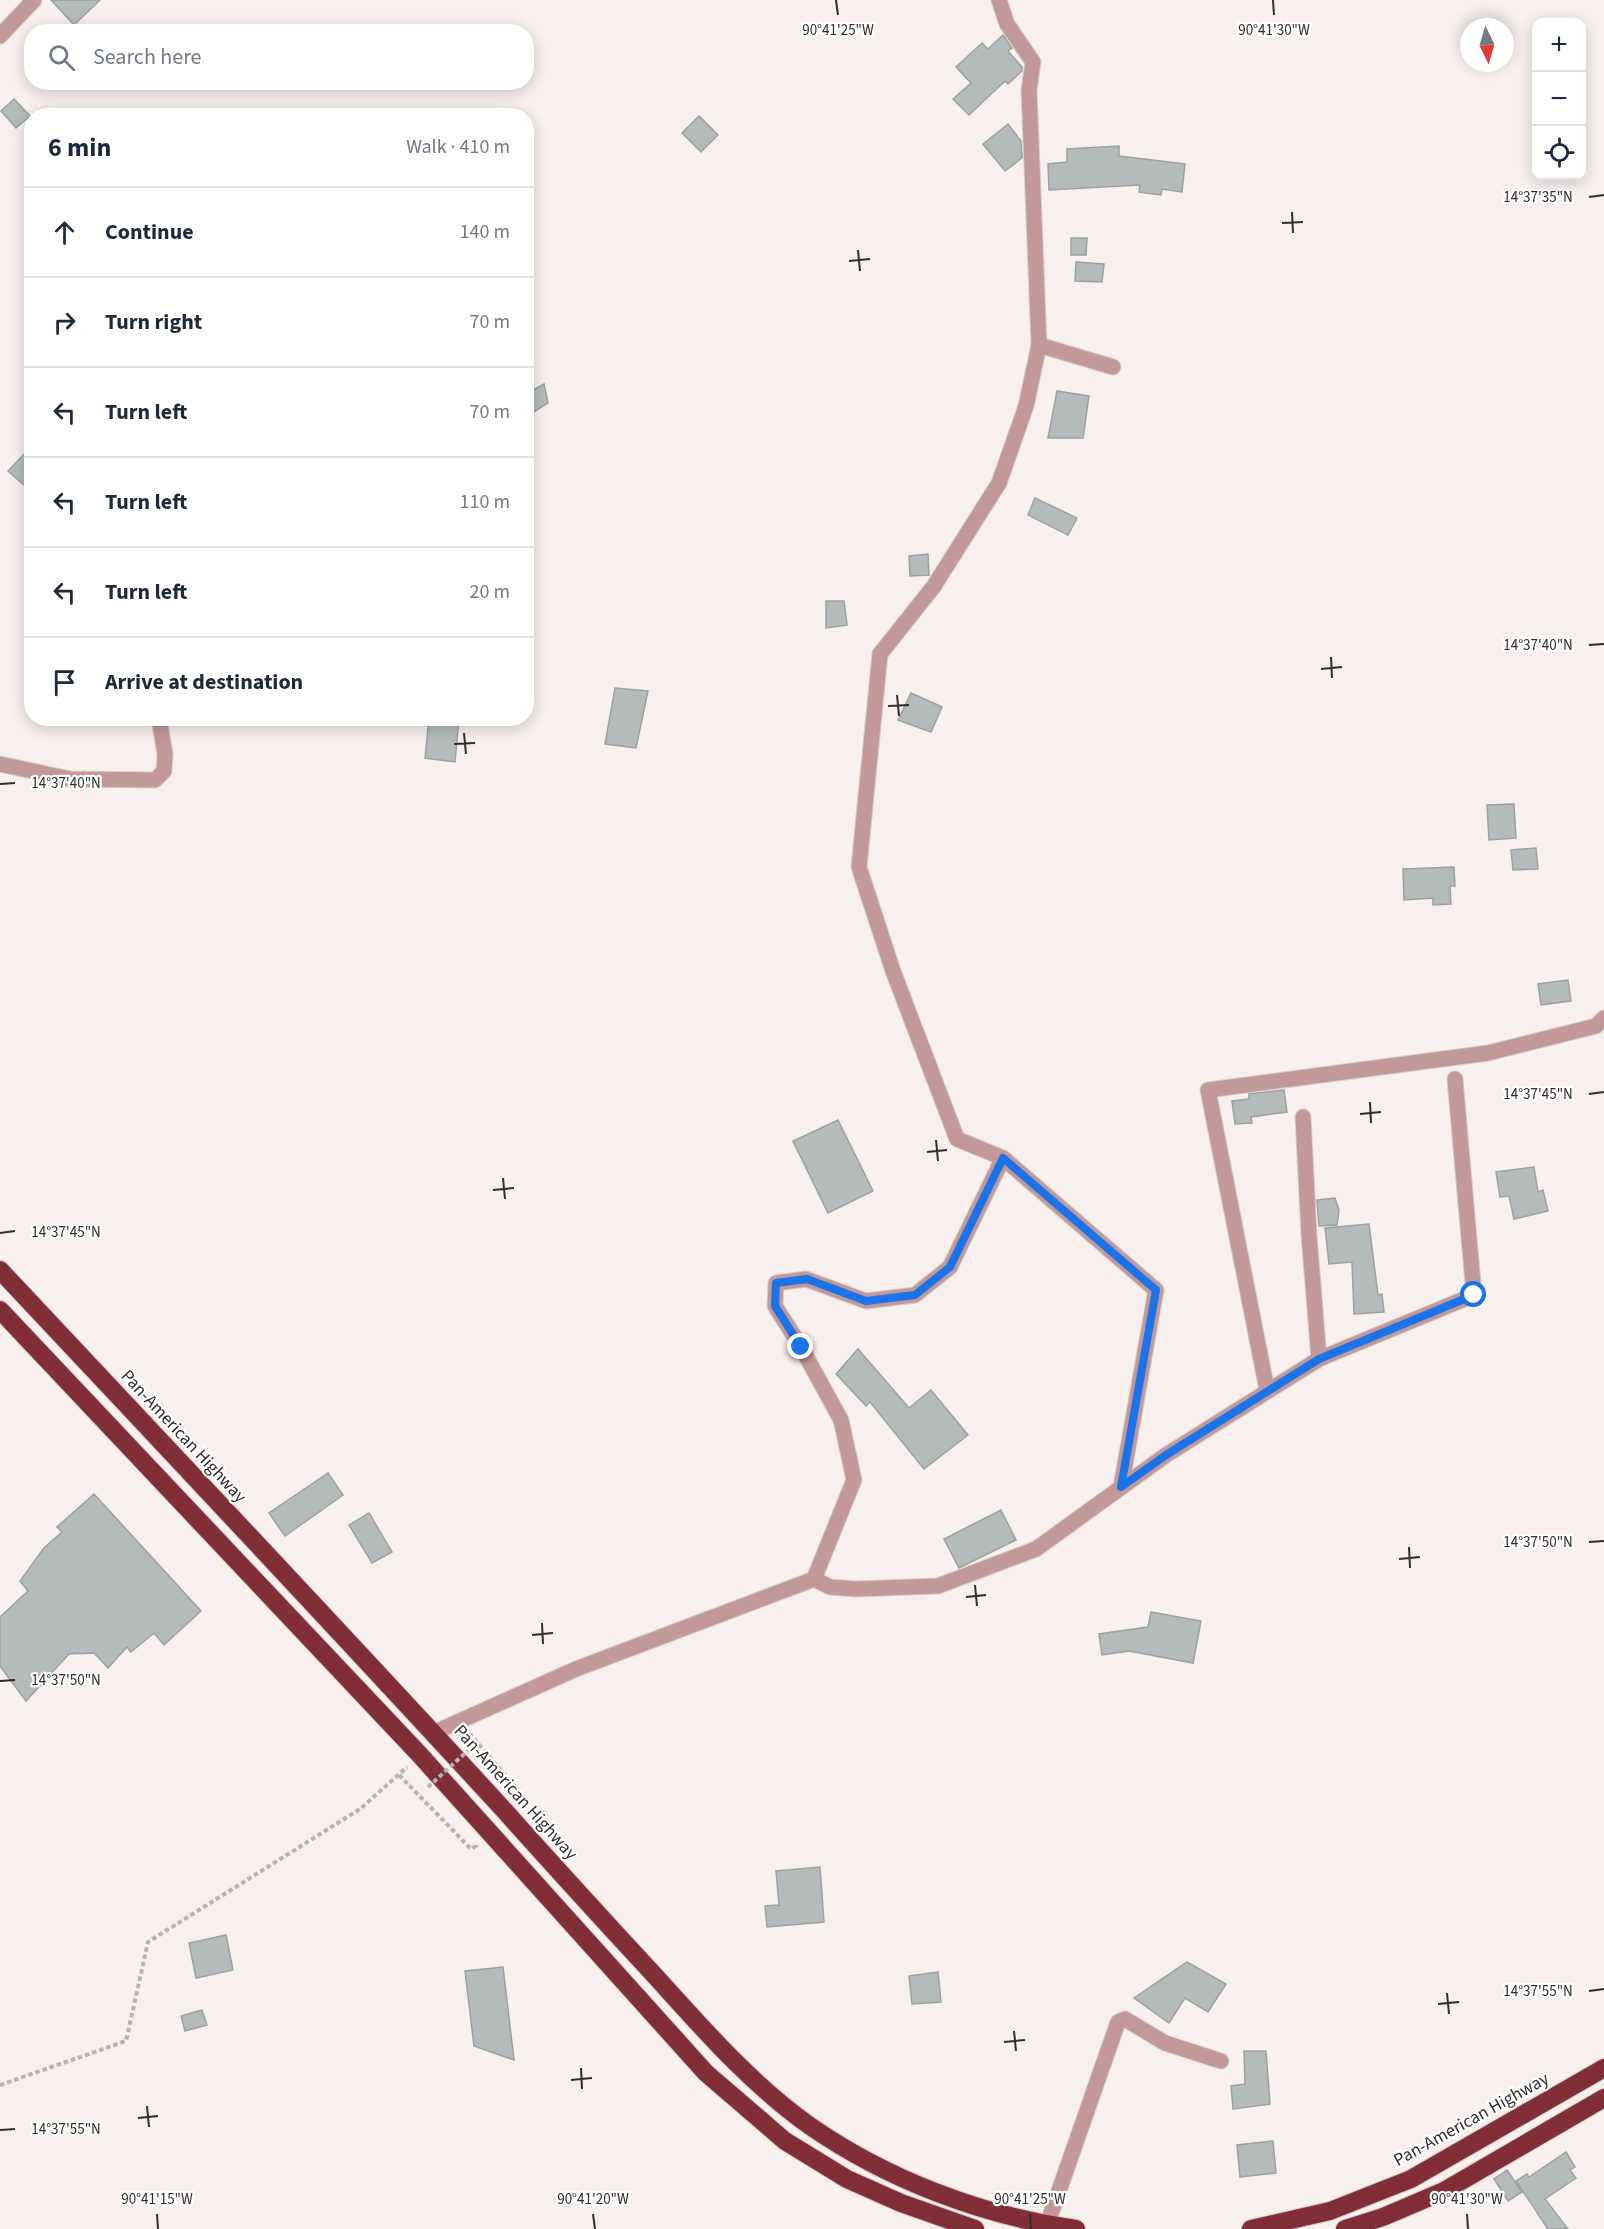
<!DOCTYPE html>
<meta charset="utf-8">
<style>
:root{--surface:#fff;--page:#f2f2f3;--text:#1f2937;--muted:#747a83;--line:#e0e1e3}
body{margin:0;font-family:"Source Sans 3",sans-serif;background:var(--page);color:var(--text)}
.controls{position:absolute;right:18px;top:18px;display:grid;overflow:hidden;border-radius:12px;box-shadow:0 3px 15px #0003}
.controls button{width:54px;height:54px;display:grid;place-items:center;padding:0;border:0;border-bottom:2px solid var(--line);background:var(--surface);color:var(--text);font:30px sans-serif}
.compass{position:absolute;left:1460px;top:18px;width:54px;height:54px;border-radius:50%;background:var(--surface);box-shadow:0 3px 15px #0003;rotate:175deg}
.stop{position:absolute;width:18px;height:18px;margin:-14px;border:4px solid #1a73e8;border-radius:50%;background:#fff}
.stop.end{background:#1a73e8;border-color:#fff;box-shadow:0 2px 6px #0008}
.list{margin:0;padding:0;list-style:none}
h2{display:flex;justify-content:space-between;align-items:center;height:78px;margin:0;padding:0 24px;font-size:26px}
h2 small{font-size:20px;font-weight:400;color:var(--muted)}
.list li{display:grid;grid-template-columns:39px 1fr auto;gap:18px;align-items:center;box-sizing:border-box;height:90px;padding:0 24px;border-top:2px solid var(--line)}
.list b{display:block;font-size:22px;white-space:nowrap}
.list em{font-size:20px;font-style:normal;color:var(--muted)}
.icon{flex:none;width:33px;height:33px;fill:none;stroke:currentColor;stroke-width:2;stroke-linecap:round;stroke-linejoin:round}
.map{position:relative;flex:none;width:1604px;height:2229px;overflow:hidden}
.search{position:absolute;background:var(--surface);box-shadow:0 3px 15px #0003;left:24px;top:24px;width:510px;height:66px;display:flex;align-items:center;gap:15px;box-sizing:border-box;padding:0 21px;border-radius:24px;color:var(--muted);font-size:22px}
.panel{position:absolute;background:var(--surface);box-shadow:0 3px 15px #0003;left:24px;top:108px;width:510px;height:618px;border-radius:24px}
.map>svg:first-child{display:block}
.building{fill:#b4bbba;stroke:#9ba2a1;stroke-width:1.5}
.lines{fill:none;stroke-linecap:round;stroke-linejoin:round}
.street-casing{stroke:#d3cdcc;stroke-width:17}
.highway-casing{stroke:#d3cdcc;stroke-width:20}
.path{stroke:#b8b2b2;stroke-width:4;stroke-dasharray:4.5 3;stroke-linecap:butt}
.street{stroke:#c39898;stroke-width:15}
.highway{stroke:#812e36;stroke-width:18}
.path-bridge{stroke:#b8b2b2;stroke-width:4;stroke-dasharray:4.5 3;stroke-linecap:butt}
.route{stroke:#1a73e8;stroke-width:8}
.ticks{fill:none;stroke:#302d2d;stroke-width:2}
.labels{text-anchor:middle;stroke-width:4.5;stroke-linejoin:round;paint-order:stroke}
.street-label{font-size:18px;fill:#302d2d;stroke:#fff}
.ticks-label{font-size:15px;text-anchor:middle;fill:#302d2d;stroke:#fff;stroke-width:4.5;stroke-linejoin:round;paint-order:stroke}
</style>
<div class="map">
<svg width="1604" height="2229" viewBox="0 0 1604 2229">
<rect width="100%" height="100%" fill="#f7f0ef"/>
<!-- building -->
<g class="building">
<path d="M51,0H100L74,25Z"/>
<path d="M1003,35L1012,48L1008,51L1022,67V71L1008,84L1005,81L969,115L953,99L971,83L956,67L982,43L988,49Z"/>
<path d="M14,99L30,116L16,128L1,111Z"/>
<path d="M699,116L718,135L701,152L682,133Z"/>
<path d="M1008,124L1021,141L1022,158L1005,171L983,144Z"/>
<path d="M1119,146V156L1185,164L1182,192L1162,189L1161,195L1139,192L1140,185L1049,190L1048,164L1067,162V149Z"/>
<path d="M1071,238H1087L1086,255H1071Z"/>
<path d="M1076,262L1104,264L1102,282L1075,281Z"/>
<path d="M544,384L548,403L526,417V394Z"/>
<path d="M1057,391L1089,396L1083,438H1048Z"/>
<path d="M32,446V492L8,471Z"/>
<path d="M1035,498L1077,518L1068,535L1028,515Z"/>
<path d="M928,554L929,575L910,576L909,556Z"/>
<path d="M826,601H844L847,625L826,628Z"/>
<path d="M615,688L648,691L636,748L605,744Z"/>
<path d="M911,693L942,707L931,732L898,720Z"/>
<path d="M429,718H459L455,762L425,758Z"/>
<path d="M1514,804L1516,838L1489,840L1487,805Z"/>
<path d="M1536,848L1538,869L1513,870L1511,850Z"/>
<path d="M1454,867L1455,886H1450L1451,904L1433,905V898L1404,900L1403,869Z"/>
<path d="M1568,980L1571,1001L1541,1005L1538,984Z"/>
<path d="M1284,1090L1287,1112L1251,1117L1252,1123L1235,1124L1232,1101L1249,1099V1094Z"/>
<path d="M838,1120L873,1191L828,1213L793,1141Z"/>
<path d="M1534,1167L1538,1192L1543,1190L1548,1211L1514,1219L1509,1196L1500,1197L1496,1172Z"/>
<path d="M1335,1198L1339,1210L1337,1225L1319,1226L1317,1200Z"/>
<path d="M1369,1224L1378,1295L1382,1294L1384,1312L1354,1314L1352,1262L1329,1264L1325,1228Z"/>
<path d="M858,1349L909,1408L931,1390L968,1435L924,1469L870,1402L866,1406L836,1374Z"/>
<path d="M328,1473L343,1495L285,1536L269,1513Z"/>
<path d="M94,1494L201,1611L164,1645L154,1633L131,1652L127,1647L108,1668L94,1653L69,1654L26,1701L0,1666V1617L28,1591L20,1581L44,1548L62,1532L57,1527Z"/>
<path d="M1001,1510L1016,1540L959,1568L944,1539Z"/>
<path d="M369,1513L392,1552L372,1563L349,1525Z"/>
<path d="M1151,1612L1201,1621L1193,1663L1129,1651L1102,1655L1099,1634L1148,1627Z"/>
<path d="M820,1867L824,1922L767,1927L765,1906L779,1905L776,1871Z"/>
<path d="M226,1935L233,1970L196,1978L189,1943Z"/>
<path d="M1187,1962L1226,1984L1208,2012L1185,1998L1169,2023L1134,1998Z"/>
<path d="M503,1967L514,2060L474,2046L465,1971Z"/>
<path d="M938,1972L941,2002L912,2004L909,1976Z"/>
<path d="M202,2010L207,2025L185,2031L181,2016Z"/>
<path d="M1244,2051H1266L1270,2104L1233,2109L1231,2086L1245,2084Z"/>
<path d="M1273,2141L1276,2173L1240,2177L1237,2145Z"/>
<path d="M1566,2152L1575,2167L1570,2170L1576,2178L1545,2199L1568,2229H1548L1516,2181L1527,2174L1529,2177Z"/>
<path d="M1507,2170L1522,2192L1508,2201L1494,2179Z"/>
</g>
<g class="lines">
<defs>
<g id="street">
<path d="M999,0L1007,24L1033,62L1029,90L1039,345L1026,406L999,483L934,586L880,654L859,867L893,971L957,1139L1003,1158L1156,1290L1121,1487"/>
<path d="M0,36L34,0"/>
<path d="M1039,345L1113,367"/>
<path d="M0,764L70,779L155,780L164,771L165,754L159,718"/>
<path d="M1303,1117L1309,1235L1319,1359"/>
<path d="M1267,1390L1208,1090L1488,1053L1596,1026L1604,1018"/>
<path d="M814,1579L830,1587L856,1589L938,1586L1036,1549L1166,1455L1319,1359L1474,1295L1455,1079"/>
<path d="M433,1733L576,1669L814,1579L854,1480L841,1420L801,1347L775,1306L776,1283L806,1279L866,1301L915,1295L950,1267L1003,1158"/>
<path d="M1047,2225L1118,2022L1125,2019L1165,2043L1221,2061"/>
</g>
<g id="highway">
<path d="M0,1270C168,1449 337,1628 503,1809C554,1866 605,1922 657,1978C704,2030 752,2085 810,2126C888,2180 983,2216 1076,2229"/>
<path d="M0,1310L420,1755L706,2073L785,2141L847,2179L901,2203L975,2229"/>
<path d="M1251,2229L1330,2211L1411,2179L1604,2068"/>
<path d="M1345,2229L1383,2217L1444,2191L1604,2098"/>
</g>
</defs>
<!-- street casing -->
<use href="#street" class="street-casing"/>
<!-- highway casing -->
<use href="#highway" class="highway-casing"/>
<!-- path -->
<g class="path">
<path d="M469,1733L524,1797L520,1803"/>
<path d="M399,1775L471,1849L476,1846L474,1843"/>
<path d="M0,2085L126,2041L148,1942L360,1809L407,1767"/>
</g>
<!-- street -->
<use href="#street" class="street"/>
<!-- highway -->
<use href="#highway" class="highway"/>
<!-- path-bridge -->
<path class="path-bridge" d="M428,1787L473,1746"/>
</g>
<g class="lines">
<!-- route -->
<path class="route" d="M801,1347L775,1306L776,1283L807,1279L866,1301L915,1295L950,1267L1003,1158L1156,1290L1121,1487L1166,1455L1319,1359L1474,1295"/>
</g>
<!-- ticks -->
<path class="ticks" d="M836,0L838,15M1273,0L1274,15M1589,197L1604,195M1292,212L1293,233M1282,223L1303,222M858,250L860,271M849,261L870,259M1589,645L1604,644M1331,657L1332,678M1321,669L1342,667M897,695L899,716M888,706L909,705M464,733L466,754M454,744L475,743M0,784L15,783M1589,1094L1604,1092M1370,1102L1371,1123M1360,1114L1381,1112M936,1140L938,1161M927,1152L947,1150M503,1178L505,1199M493,1190L514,1188M0,1233L15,1231M1589,1542L1604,1541M1409,1547L1410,1568M1399,1559L1420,1557M975,1585L977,1606M966,1597L986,1595M542,1623L543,1644M532,1635L553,1633M0,1681L15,1680M1589,1991L1604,1989M1447,1993L1449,2014M1438,2004L1459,2002M1014,2031L1016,2051M1004,2042L1025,2040M581,2068L582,2089M571,2080L592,2078M147,2106L149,2127M138,2118L158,2116M0,2130L15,2129M157,2214L158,2229M593,2214L595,2229M1030,2214L1031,2229M1467,2214L1468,2229"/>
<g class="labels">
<!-- street labels -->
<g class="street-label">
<text transform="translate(184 1436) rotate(47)" y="6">Pan-American Highway</text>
<text transform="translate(516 1792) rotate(48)" y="6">Pan-American Highway</text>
<text transform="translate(1471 2119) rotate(-29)" y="6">Pan-American Highway</text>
</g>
</g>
<g class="ticks-label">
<text x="838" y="35">90°41'25"W</text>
<text x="1274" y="35">90°41'30"W</text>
<text x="1538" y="202">14°37'35"N</text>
<text x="1538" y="650">14°37'40"N</text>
<text x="66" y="788">14°37'40"N</text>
<text x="1538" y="1099">14°37'45"N</text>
<text x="66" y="1237">14°37'45"N</text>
<text x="1538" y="1547">14°37'50"N</text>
<text x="66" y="1685">14°37'50"N</text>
<text x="1538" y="1996">14°37'55"N</text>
<text x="66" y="2134">14°37'55"N</text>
<text x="157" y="2204">90°41'15"W</text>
<text x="593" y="2204">90°41'20"W</text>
<text x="1030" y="2204">90°41'25"W</text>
<text x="1467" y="2204">90°41'30"W</text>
</g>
</svg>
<div class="controls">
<button>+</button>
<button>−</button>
<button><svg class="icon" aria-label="locate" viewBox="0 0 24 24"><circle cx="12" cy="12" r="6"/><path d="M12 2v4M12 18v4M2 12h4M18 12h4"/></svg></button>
</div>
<svg class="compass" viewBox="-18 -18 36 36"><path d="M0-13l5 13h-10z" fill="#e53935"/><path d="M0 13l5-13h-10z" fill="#747a83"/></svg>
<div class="stop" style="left:1474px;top:1295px"></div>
<div class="stop end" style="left:801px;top:1347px"></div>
<div class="search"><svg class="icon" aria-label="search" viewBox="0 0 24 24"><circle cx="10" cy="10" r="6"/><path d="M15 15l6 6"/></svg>Search here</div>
<section class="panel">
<h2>6 min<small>Walk · 410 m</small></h2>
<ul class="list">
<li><svg class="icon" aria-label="ahead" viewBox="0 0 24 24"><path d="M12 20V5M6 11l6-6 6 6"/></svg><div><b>Continue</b></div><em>140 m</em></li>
<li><svg class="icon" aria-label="right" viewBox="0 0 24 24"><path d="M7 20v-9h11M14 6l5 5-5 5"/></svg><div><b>Turn right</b></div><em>70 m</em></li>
<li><svg class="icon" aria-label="left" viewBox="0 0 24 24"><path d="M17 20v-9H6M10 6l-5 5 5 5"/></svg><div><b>Turn left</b></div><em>70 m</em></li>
<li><svg class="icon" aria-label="left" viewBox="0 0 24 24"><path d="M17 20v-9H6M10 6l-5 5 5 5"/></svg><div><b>Turn left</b></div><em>110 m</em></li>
<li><svg class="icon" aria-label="left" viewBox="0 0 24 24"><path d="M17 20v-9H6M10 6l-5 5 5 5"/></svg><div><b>Turn left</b></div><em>20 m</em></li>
<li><svg class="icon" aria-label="arrive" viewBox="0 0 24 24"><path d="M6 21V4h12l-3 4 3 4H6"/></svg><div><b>Arrive at destination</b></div></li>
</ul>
</section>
</div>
